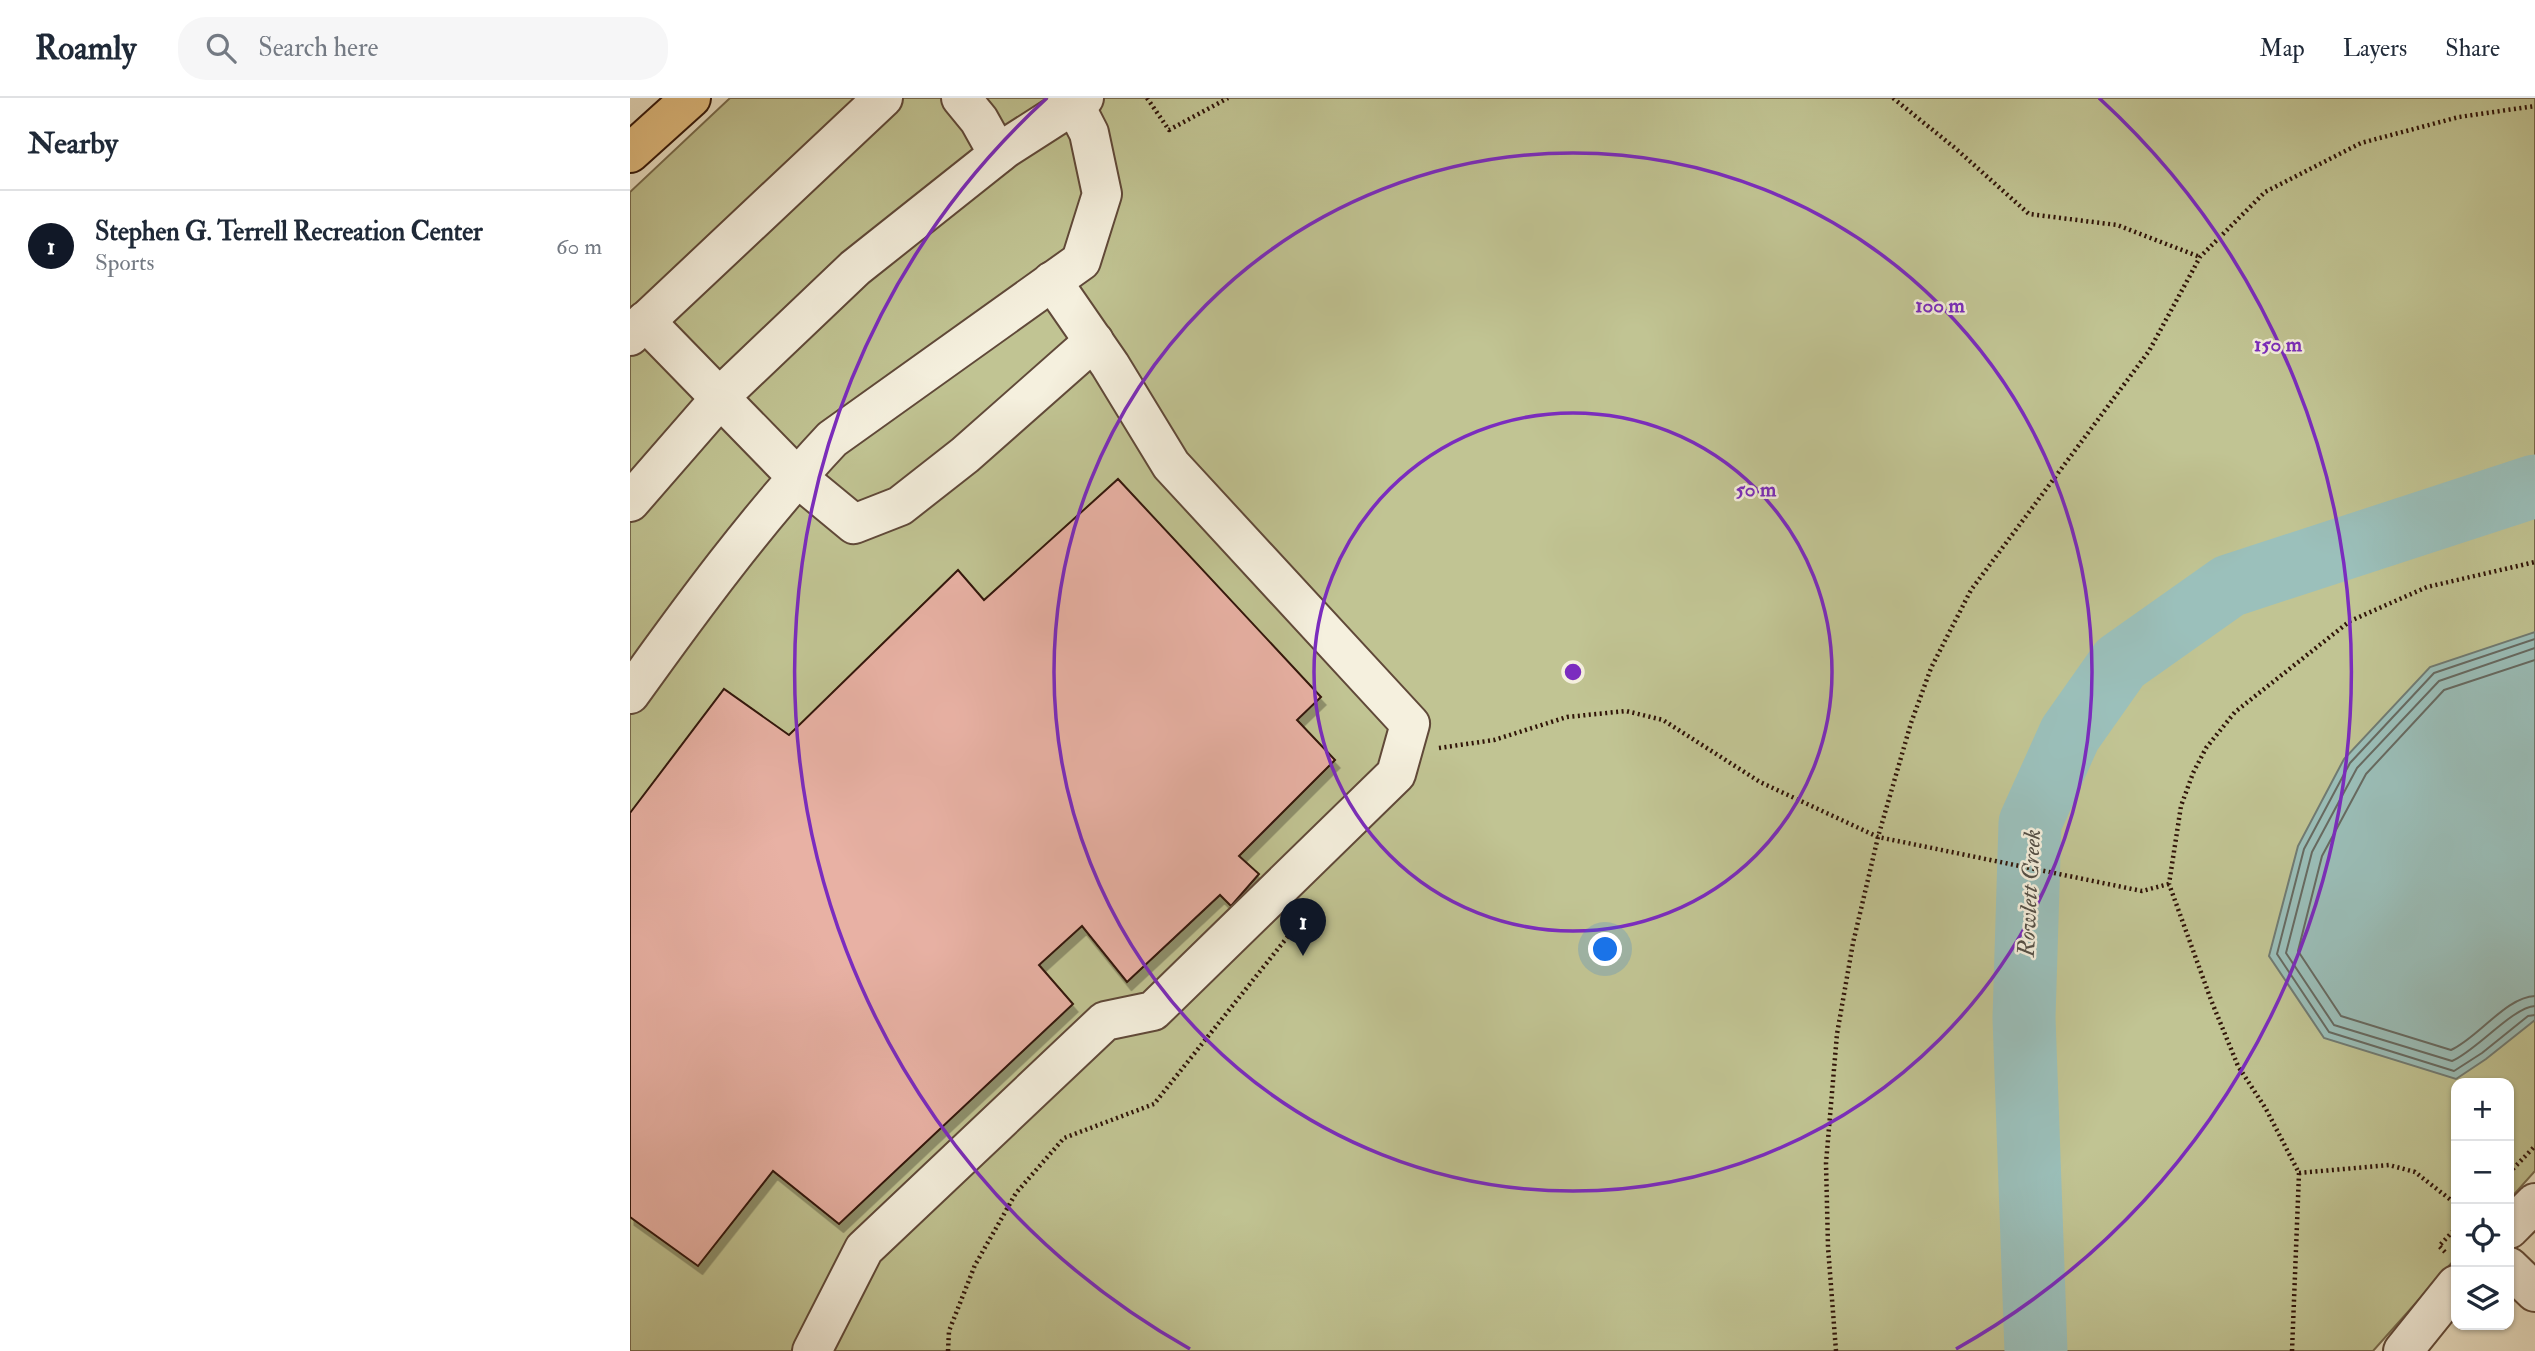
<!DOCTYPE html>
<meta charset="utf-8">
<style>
:root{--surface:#fff;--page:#f6f6f7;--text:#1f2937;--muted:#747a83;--line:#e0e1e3;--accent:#111827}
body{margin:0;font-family:"IM FELL Double Pica",serif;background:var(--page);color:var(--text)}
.controls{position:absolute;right:21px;bottom:21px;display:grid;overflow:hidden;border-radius:14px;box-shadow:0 2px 5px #0004}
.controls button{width:63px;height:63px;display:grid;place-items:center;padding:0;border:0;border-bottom:2px solid var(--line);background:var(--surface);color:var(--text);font:35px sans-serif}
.you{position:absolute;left:976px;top:852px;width:24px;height:24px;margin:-18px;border:5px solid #fff;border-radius:50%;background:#1a73e8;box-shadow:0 0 0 10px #1a73e833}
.badge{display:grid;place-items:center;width:46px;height:46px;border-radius:50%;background:var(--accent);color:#fff;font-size:23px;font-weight:700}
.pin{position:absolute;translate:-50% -58px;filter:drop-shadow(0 2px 4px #0008)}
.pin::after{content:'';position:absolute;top:37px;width:24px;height:21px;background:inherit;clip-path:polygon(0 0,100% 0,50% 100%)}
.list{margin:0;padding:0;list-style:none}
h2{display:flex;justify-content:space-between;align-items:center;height:91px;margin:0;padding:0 28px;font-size:30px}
h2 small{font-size:23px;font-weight:400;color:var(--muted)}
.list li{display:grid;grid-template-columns:46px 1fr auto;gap:21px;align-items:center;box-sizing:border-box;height:112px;padding:0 28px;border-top:2px solid var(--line)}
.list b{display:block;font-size:26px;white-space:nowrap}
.list p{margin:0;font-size:23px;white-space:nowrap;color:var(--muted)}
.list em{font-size:23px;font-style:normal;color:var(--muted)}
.icon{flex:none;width:38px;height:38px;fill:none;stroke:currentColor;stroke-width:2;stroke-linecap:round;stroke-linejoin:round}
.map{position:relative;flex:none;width:1905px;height:1253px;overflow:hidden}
header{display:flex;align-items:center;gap:42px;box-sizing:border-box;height:98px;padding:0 35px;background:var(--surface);border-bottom:2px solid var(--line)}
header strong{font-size:33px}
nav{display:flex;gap:38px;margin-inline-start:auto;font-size:24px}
.search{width:490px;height:63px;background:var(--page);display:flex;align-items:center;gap:18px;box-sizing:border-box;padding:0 24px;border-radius:28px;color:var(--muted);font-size:26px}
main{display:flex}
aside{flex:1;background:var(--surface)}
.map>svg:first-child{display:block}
.green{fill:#c1c493;stroke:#786c4e;stroke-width:2}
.water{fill:#9bc0bb;stroke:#707b73;stroke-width:2}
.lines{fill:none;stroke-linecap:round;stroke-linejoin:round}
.shore{stroke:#666a62;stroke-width:2}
.river{stroke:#9bc0bb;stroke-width:63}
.building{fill:#e8b1a4;stroke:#301408;stroke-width:2;filter:url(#shadow)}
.minor-casing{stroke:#604939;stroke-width:42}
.major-casing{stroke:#301408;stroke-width:42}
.path{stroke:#301408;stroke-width:4.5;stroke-dasharray:2 3.5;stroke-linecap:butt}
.minor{stroke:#f5f0de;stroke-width:38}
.major{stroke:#e8c486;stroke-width:38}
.ring{fill:none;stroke:#7b2cbf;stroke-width:3.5}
.labels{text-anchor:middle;stroke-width:5;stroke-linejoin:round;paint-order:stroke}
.water-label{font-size:24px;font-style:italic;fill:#555047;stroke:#f5f0de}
.centre{fill:#7b2cbf;stroke:#f5f0de;stroke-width:3.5}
.ring-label{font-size:21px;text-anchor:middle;font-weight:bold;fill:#7b2cbf;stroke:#f5f0de;stroke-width:5;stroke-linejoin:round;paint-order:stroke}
</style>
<header>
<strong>Roamly</strong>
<div class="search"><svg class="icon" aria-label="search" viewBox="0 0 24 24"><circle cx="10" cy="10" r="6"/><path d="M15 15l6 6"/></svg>Search here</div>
<nav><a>Map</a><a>Layers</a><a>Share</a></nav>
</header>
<main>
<aside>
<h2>Nearby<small></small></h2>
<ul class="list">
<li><span class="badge">1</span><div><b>Stephen G. Terrell Recreation Center</b><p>Sports</p></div><em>60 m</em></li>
</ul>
</aside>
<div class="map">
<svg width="1905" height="1253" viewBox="0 0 1905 1253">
<defs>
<filter id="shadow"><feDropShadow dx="4.5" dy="8" stdDeviation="0" flood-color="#0004"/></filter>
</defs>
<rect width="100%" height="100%" fill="#f0e8cc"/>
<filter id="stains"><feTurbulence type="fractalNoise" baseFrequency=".00286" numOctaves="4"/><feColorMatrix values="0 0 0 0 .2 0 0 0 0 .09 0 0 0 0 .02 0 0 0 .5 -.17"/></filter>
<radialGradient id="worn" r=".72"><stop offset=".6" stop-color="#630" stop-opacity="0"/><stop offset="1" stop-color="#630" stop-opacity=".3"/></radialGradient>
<!-- green -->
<path class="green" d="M100,0H1905V1073L1879,1102V985H1826V1160L1743,1253H0V94Z"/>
<!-- water -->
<path class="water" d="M1905,534V922L1856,961L1826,981L1694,940L1639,858L1668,748L1714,661L1800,569Z"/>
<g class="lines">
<!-- shore -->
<g class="shore">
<path d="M1905,541L1804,575L1720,665L1674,751L1647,856L1699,934L1824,973L1852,955L1898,918L1905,917"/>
<path d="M1905,550L1809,583L1727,670L1682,754L1656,855L1704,927L1822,963C1846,953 1883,909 1905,908"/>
<path d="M1905,562L1814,592L1736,676L1692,758L1668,853L1711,918L1821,952C1848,940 1876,899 1905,898"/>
</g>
<!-- river -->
<path class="river" d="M1406,1253L1394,920L1400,725L1440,636L1490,565L1599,488L1905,388"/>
</g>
<!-- building -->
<path class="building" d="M488,381L691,599L667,622L705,662L609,758L629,776L601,808L590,797L497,884L452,828L409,867L443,906L209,1126L143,1073L68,1168L0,1119V715L94,591L159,637L328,472L354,502Z"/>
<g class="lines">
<defs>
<g id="minor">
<path d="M331,0L349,22L368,56"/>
<path d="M15,223L167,379L224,426L270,408L335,357L464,243"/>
<path d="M0,238L253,0"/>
<path d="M0,404L101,288L225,170L376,50L454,0"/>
<path d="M0,596C63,508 127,421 202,341L451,163L472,96L459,35L441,0"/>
<path d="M1879,1131L1905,1105"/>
<path d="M1879,1169L1905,1194"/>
<path d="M182,1253L234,1151L475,923L523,913L766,676L780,626L541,367L480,267L422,183"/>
<path d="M1773,1253L1826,1187"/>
</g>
<path id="major" d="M0,55L61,0"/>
</defs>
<!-- minor casing -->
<use href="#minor" class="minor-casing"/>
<!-- major casing -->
<use href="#major" class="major-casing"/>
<!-- path -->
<g class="path">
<path d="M517,0L539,32L598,0"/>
<path d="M1263,0L1325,50L1399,116L1487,127L1570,159"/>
<path d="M809,650L864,642L937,619L996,613L1033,622L1130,684L1248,739L1512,793L1539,786"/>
<path d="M1669,1075L1759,1067L1785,1074L1826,1106"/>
<path d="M1879,1075L1905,1048"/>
<path d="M1815,1154L1809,1148L1826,1130"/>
<path d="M318,1253L319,1233L345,1167L386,1095L434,1040L524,1006L667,827"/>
<path d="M1206,1253L1198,1149L1196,1065L1207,936L1223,845L1248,739L1281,625L1301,570L1341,492L1519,253L1570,159L1635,94L1731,45L1829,19L1905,8"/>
<path d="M1662,1253L1669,1075L1636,1011L1608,968L1581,902L1539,786L1551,708L1563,675L1576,650L1605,614L1720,523L1797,489L1905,464"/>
</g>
<!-- minor -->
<use href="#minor" class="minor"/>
<!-- major -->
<use href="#major" class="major"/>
</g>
<!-- distance rings -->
<g class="ring">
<circle cx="943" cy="574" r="259"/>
<circle cx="943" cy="574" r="519"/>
<path d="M560 1251A778 778 0 0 1 417 0M1469 0A778 778 0 0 1 1326 1251"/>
</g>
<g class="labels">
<!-- water labels -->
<g class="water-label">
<text transform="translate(1399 795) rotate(-87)" y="8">Rowlett Creek</text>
</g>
</g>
<circle cx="943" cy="574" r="10" class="centre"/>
<g class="ring-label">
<text x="1310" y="214">100 m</text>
<text x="1648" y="253">150 m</text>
<text x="1126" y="398">50 m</text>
</g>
<rect width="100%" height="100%" filter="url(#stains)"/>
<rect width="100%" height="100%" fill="url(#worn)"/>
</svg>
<div class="controls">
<button>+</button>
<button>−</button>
<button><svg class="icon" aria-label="locate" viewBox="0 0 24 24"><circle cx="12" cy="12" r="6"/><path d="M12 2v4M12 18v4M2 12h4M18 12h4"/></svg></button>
<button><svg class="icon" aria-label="layers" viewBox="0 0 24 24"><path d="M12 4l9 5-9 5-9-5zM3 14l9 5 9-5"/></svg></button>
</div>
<div class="you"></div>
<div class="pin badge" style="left:673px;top:858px">1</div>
</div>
</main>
